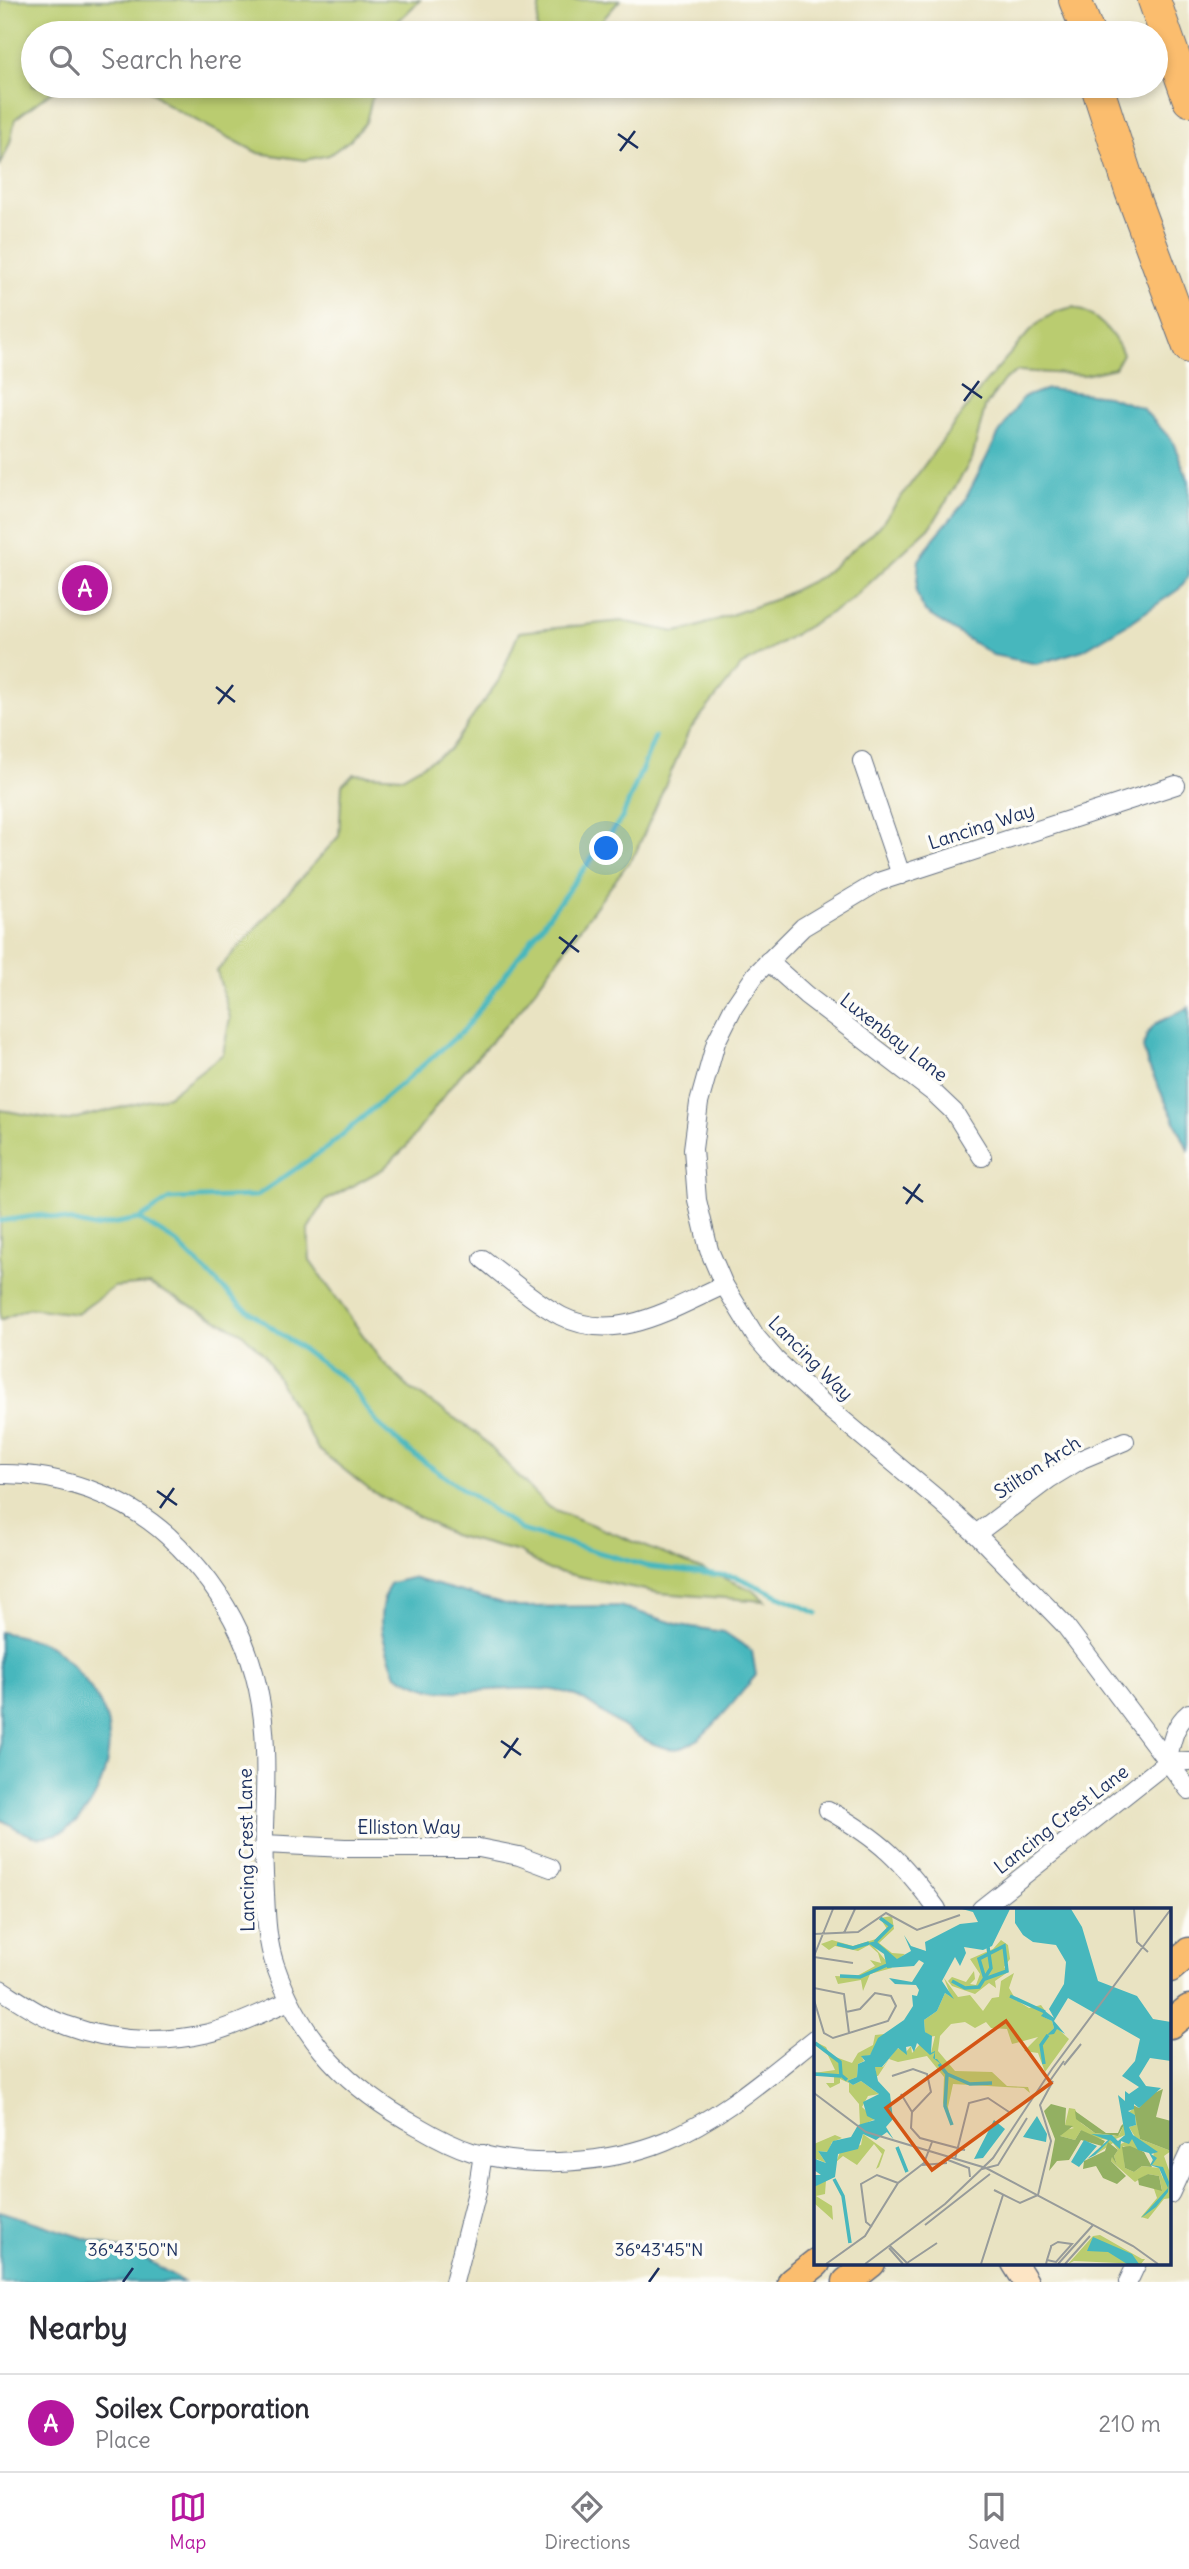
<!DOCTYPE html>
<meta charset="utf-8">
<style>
:root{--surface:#fff;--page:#f2f2f3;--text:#2b2b33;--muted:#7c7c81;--line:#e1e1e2;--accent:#b5179e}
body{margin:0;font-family:Delius,sans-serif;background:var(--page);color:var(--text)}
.you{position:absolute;left:607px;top:849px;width:24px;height:24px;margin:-18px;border:5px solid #fff;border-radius:50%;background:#1a73e8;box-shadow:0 0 0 10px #1a73e833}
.badge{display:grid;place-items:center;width:46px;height:46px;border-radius:50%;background:var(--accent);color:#fff;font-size:23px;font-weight:700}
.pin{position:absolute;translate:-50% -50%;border:4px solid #fff;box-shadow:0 2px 7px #0006}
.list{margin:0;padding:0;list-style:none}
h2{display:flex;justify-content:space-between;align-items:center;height:91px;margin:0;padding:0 28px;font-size:30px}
h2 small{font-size:23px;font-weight:400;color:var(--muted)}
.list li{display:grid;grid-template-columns:46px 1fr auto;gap:21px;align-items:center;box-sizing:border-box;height:98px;padding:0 28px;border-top:2px solid var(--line)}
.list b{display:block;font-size:26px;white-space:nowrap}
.list p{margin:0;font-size:23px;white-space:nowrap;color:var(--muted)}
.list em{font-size:23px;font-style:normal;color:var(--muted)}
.icon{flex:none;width:38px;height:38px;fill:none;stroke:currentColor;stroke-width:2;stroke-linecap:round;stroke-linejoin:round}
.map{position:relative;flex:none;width:1189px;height:2282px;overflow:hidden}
.search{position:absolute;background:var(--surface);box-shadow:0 4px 10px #0003;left:21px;right:21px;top:21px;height:77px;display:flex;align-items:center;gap:18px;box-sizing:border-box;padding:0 24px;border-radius:38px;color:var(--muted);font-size:26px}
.sheet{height:189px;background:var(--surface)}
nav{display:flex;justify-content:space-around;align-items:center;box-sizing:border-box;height:98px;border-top:2px solid var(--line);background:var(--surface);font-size:19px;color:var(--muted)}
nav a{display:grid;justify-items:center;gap:4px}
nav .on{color:var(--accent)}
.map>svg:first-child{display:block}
.green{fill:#bacc6f;stroke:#6a7e66;stroke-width:2}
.water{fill:#47b7bd;stroke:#31738e;stroke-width:2}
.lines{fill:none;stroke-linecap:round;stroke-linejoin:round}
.stream{stroke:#47b7bd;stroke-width:5}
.street-casing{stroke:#636e81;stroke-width:20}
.secondary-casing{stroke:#636e81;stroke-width:27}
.primary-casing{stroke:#636e81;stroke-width:31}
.highway-casing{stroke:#636e81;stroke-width:34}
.street{stroke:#fff;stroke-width:18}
.secondary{stroke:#fde5c5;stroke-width:24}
.primary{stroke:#fbbd6e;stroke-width:28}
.highway{stroke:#fbbd6e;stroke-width:32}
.ticks{fill:none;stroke:#1b2f5e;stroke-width:2.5}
.labels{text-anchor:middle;stroke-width:7;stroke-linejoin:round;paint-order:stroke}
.street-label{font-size:19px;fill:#1b2f5e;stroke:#fdfcf7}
.inset-river{fill:none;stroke:#47b7bd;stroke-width:3.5}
.inset-road{fill:none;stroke:#979b9a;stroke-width:2}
.view{fill:#d45514;fill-opacity:0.15;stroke:#d45514;stroke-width:3.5}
.inset-edge{fill:none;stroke:#1b2f5e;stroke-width:3.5}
.ticks-label{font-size:18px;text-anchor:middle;fill:#1b2f5e;stroke:#fdfcf7;stroke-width:7;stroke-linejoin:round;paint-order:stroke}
</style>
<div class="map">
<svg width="1189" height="2282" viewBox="0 0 1189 2282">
<rect width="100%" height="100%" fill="#fdfcf7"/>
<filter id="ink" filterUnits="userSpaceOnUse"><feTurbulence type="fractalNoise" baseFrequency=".0143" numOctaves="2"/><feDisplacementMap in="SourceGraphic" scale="14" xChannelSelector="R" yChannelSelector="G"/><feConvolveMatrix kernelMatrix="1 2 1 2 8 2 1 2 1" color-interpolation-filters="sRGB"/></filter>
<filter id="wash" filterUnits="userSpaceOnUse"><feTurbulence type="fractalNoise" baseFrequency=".00686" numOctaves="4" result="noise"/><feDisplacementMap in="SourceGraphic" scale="28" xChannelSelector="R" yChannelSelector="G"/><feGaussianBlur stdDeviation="1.57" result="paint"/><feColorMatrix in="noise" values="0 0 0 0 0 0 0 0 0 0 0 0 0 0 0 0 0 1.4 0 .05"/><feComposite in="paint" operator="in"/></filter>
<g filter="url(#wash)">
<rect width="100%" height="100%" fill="#e9e3c2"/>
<!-- green -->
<g class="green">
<path d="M0,0H420L390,29L389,33H33V86H59L15,119L10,143L0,166Z"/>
<path d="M540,0H620L591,33H538L537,27Z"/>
<path d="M148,86H375L366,122L350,140L329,155L305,160L258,153L167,105L148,89Z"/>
<path d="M1073,307C1098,315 1112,331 1123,354L1115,368L1084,375L1018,371L1004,380L985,407L972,459L932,525L849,602L741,666L689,731L636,852L520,1010L454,1082L406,1147L383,1169L325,1201L308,1229L310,1261L380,1359L408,1387L478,1434L548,1507L753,1590L765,1601L659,1593L549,1570L519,1552L452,1535L371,1491L318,1449L264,1354L241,1332L149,1284L114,1287L77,1314L29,1308L0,1320V1110L65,1121L168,1096L223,1054L230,1018L217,971L339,836L342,785L354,774L402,777L449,750L499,680L519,632L622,621L675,632L691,629L776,599L822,576L879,527L983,385L1030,331L1042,320L1058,311Z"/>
</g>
<!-- water -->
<g class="water">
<path d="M1048,389L1107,396L1142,408L1172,440L1189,481V576L1179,589L1134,620L1083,650L1037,664L993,655L925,612L916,592L919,560L934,538L963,504L998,435L1023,397Z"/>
<path d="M1189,1007V1151L1148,1065L1143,1048L1147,1034L1155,1024Z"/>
<path d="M411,1578L517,1607L619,1606L680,1625L724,1632L752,1651L756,1675C740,1694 707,1739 684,1747C654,1758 605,1711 580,1698C545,1679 476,1696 436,1690C423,1688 408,1680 396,1675C383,1642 373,1617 390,1583Z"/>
<path d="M0,1632C13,1635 41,1639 52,1647C71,1660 96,1692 105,1714C120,1757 90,1844 34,1836C23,1834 10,1824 0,1819Z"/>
<path d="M0,2211L143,2257L183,2282H0Z"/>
</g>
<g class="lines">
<!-- stream -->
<g class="stream">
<path d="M139,1219L170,1199L256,1196L328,1147L464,1030L622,818L655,737"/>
<path d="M0,1221L42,1215L94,1227L139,1219L176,1242L239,1304L348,1382L377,1423L410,1452L521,1530L646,1566L737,1577L817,1613"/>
</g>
</g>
</g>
<g filter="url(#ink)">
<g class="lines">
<defs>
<g id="street">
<path d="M862,761L901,875"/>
<path d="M1176,785L878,882L803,927L756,974L733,1008L716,1042L699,1103L693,1149L697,1200L709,1250L724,1285L756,1337L775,1359L826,1406L942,1503L976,1534L1064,1624L1189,1790"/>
<path d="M768,961L806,995L934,1093L954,1112L982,1157"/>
<path d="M483,1259C506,1277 536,1303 561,1316C617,1345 674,1307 724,1285"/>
<path d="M0,1474C59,1473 124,1496 168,1536C231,1595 263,1663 265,1750C267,1791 262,1833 264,1874C266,1905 265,1936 275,1965C301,2041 349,2089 419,2127C436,2137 453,2146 472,2152C530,2169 609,2164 665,2141C721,2118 769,2075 816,2038"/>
<path d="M976,1534L1049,1479L1082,1459L1125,1441"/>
<path d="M1167,1762C1172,1742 1173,1726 1189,1713"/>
<path d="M1167,1762L1189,1761"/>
<path d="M828,1810C881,1840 901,1860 937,1909"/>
<path d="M264,1844L345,1848H479L519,1856L551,1868"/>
<path d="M981,1909L1167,1762"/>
<path d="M0,1989C21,2002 42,2017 66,2025C112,2042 162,2044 209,2033C237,2026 263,2012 289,2001"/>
<path d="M1170,2194L1189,2153"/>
<path d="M454,2282L477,2192L483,2154"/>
<path d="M1128,2282L1137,2263"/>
</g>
<path id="secondary" d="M1014,2263L1026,2282"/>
<g id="primary">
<path d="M1170,1968L1189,1952"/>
<path d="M1170,2024L1189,2009"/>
<path d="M792,2282L816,2263"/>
<path d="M847,2282L871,2263"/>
</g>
<g id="highway">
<path d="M1075,0L1088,33"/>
<path d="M1154,0L1189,100"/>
<path d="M1097,86L1131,191L1189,347"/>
</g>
</defs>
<!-- street casing -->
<use href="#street" class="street-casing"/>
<!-- secondary casing -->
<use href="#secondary" class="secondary-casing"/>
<!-- primary casing -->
<use href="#primary" class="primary-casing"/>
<!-- highway casing -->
<use href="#highway" class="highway-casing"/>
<!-- street -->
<use href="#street" class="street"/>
<!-- secondary -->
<use href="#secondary" class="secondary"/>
<!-- primary -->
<use href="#primary" class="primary"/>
<!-- highway -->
<use href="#highway" class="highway"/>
</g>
</g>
<!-- ticks -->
<path class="ticks" d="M618,134L638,148M620,151L635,131M962,384L982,398M964,401L979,381M216,687L235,702M218,704L233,685M559,937L579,952M562,954L577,935M903,1187L923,1202M906,1204L920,1184M157,1491L177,1505M160,1508L174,1488M501,1741L521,1755M504,1758L518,1738M123,2282L133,2268M649,2282L659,2268"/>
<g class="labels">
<!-- street labels -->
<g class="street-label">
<text transform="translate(981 826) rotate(-18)" y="7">Lancing Way</text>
<text transform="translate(894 1037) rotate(38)" y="7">Luxenbay Lane</text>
<text transform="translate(811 1358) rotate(45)" y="7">Lancing Way</text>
<text transform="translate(1037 1467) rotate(-33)" y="7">Stilton Arch</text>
<text transform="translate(1061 1819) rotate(-38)" y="7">Lancing Crest Lane</text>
<text x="409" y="1834">Elliston Way</text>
<text transform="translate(246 1850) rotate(-91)" y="7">Lancing Crest Lane</text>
</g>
</g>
<!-- overview -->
<g transform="translate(814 1908)">
<rect width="357" height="357" fill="#e9e3c2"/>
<path d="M78,8L80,21L65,35L78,45L91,46L83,52L62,35H57L78,60L56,66L49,83L47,72L24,76L21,68L41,69L61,58L56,52L67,55L64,45L55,37L44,43L21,38L15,42L7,36L18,32L39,38L62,31L73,21L66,10ZM187,32L194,37L196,51L190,59L194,64L181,73L182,80L175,75L161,86L138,78L134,73L138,69L152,74L160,63L161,71L156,76L162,77L166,66L156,51L179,41ZM200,65L195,80L202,92L215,100L227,97L232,104L228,108L238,113L240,120L234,127L243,120L255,131L231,164L224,145L210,143L224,129L198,136L193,121L177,120L172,114L161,120L151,114L137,116L126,128L124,143L141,163L178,164L193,178L214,179L216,185L210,180L139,176L134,199L137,214L129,195L130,169L113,148L84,154L75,151L64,168H62L61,159H69L83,140L92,144L97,138L98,145L107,135L117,145L121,128L115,129L111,124L110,112L123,103L131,85L137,89L130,70L144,89L156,87L169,103L178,90L185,89L187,73ZM71,126L56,147L48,149L50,153L44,156L43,169L33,173L39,177L47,173L65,186L54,188L48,199L61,211L46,218L45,196L35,184V175L26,171V175L16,180L12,175H20V168H0V165L21,162L11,141L2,134L12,139L16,147L38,155L44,145L59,137L61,127ZM321,199L326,231L357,243L350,248L357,268V290L350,291L334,311L327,309L343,290L339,278L348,282L345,268L334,266L321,274L297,253L298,248L303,257L300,248L304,242L299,235L281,247L295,232L274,229L267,222L261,232L246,228L250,222L260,220L251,217L255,200L261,201L267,215L281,225L295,227L292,229L293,230L305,227L310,217L311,227L297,233L305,237L318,230L328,244L309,238L311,260L320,264L328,258L345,260L349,271L347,259L338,257L340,243L330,235L326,237L315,219L322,217L321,207L314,205ZM49,226L71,242L65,259L62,261L68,246L60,236L43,257L29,248L22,254L27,242L47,237ZM21,227L28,230L18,234L14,244L4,243L12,255L3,251L0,256V236ZM12,272L11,286L2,288L18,298L19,312L0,295V279ZM286,327L328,351H331L327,356L260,353L254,356L279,328Z" fill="#bacc6f"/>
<path d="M349,181L342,209L357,213V243L326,231L319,197L325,200L336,187ZM237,196L252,200L251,217L259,218L246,228L261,232L267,222L291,233L288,238L267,232L255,252L243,253L235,263L241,231L230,203ZM261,203L292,225H304L307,218L309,216L310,217L304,228L281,225L262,211ZM294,234L304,242L300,248L303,257L298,249L297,253L312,268L303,276L289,270L282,258L269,261L270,253L291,243ZM316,238L330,244L338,259L328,258L320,264L311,260L308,239ZM334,266L345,268L348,283L325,277L324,271Z" fill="#93b062"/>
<path d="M148,1H196L178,38L169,42L150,39L152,45L146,58L141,49L128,73L140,91L131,85L123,103L110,112L111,124L118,128L117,145L121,143V151H123L127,156L119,150L121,144L116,147L103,135L100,144L97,138L92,139L93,147L84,140L68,159H61L64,173L76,186L79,211L72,219L80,232L73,224L62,232L49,226L44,241L24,246L21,269L0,279V267H7L0,262L1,251L12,255L4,243L13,244L19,233L37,229L44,217L61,212L53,208L49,194L65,186L47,173L39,177L33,173L43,169L44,156L51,153L47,148L56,147L64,130L90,112L99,98L98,87L103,88L105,82L102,77L81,76L75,70L98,74L110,55L105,52L100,58L73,60L70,46L54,35L62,33L83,51L97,43L90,27L97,38L112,43L111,34L117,31L146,16L164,14L159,4ZM201,1H257L268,19L284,73L323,88L339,111L357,114V153L336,150L325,168L332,178L347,180L325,200L320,196V201L314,203L321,207L322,217L315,219L319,227L344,244L337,246L343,250L338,257L349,259L355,274L354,284L342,299L327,310L354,280L345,260L336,257L339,252L335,245L324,242L318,231L315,236L307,233L306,241L296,232L281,247L273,251L294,232L277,226L298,227L304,233L311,227L304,187L311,193V183L315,186L325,179L308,168L321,153L326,131L254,90L240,113L251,126L243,121L240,126L233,127L240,120L238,113L227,108L231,103L240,110L235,101L250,76L252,54L242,37L219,34L209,27L201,15ZM223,208L233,226L232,234L209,229ZM180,212L191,221L169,250L160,251ZM270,232L283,238L265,259L257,254ZM279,329L318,346L325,356H313L294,344L273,343Z" fill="#47b7bd"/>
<path class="inset-river" d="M61,34L77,18L66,10M23,36L39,40L55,35M190,38L193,63L171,71L165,51ZM26,68L46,69L73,57M138,73L151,80L165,79L177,60L174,39M196,88L231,104M1,135L26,154L27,167L33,172M125,156L133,166L131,198L138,217M230,156L227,137L234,127M0,166L27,168M133,166L156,176L178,175M83,239L93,264M20,271L29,288L36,335"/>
<path class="inset-road" d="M320,1L323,34L334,44M30,25L41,1M0,26L44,24L72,5L103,22L146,7M0,48L19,1M0,49L39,55M0,80L30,86L35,125M0,92L10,125L19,130L74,113L82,98L77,88L61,85L46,101L32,104M250,157L267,136M78,168L99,161L113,166L117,184L98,204L97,220L106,230L151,242L144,241M235,174L250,153M0,185L52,224L172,260L319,338L344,356M87,186L98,204M141,251L155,195L174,190L195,204M134,252L155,260L156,269M108,257L133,255M168,261L184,257L213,210M180,282L206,295L224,287L237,233L226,197L239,173M111,317L176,266M58,319L52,314L47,276L63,267L84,275M76,338L94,356M75,340L89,356M93,355L123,335M12,356L51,328L84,275L110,255L118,234M51,356L131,296L179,250L238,161L357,1M167,356L189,287M232,356L233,352L237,339V338L244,334L258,336L242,354L233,352M244,356L279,317M251,356L276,328"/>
<path class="view" d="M192,113L237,175L118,262L72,200Z"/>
<rect width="357" height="357" class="inset-edge"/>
</g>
<g class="ticks-label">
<text x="133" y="2256">36°43'50"N</text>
<text x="659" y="2256">36°43'45"N</text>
</g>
</svg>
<div class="you"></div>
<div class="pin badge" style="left:85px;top:588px">A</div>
<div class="search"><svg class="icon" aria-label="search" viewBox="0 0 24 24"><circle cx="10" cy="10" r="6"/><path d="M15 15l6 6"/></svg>Search here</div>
</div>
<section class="sheet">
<h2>Nearby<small></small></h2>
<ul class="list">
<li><span class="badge">A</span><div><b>Soilex Corporation</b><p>Place</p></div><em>210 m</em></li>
</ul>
</section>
<nav>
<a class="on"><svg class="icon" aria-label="map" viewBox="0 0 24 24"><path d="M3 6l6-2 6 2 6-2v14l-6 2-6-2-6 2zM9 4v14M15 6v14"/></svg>Map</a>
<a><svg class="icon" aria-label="directions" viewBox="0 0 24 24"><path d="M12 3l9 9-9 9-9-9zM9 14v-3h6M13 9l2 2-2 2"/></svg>Directions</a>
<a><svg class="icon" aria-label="saved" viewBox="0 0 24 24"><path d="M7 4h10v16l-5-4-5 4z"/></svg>Saved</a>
</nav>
